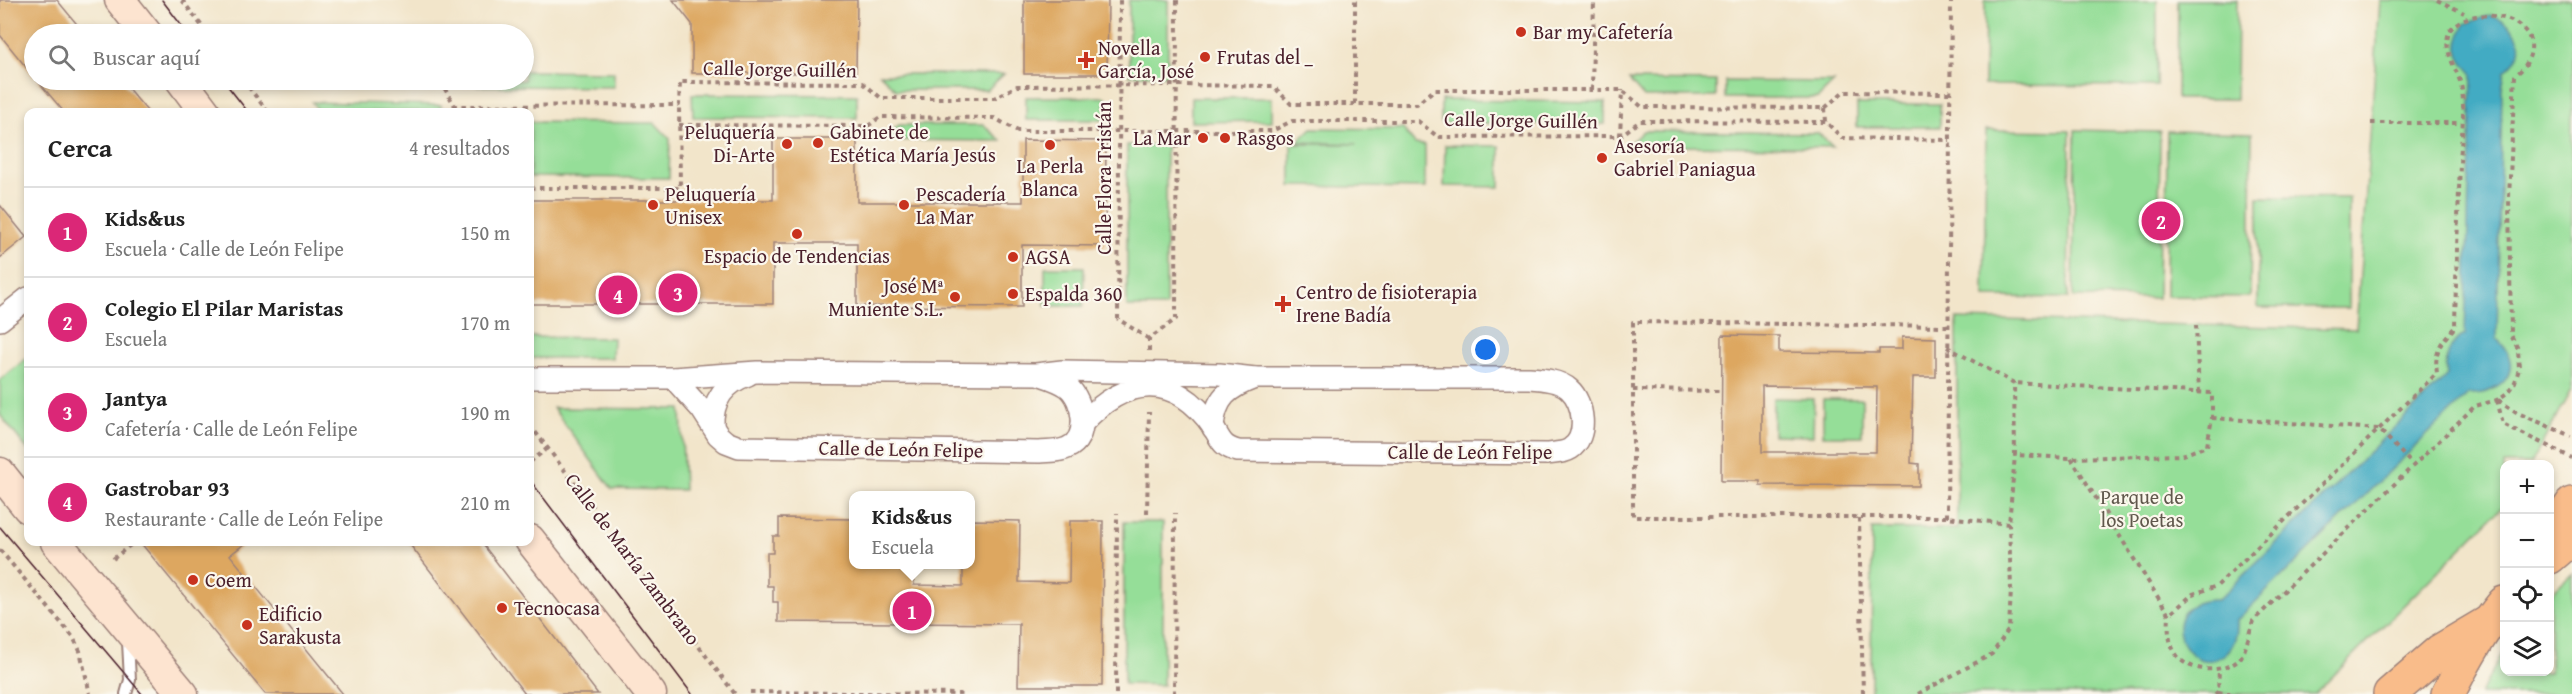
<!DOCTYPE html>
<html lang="es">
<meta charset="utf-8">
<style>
:root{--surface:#fff;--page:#f2f2f2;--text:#222;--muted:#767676;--line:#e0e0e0;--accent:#db2777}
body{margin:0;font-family:"Gentium Book Plus",serif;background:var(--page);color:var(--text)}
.controls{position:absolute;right:18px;bottom:18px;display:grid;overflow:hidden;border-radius:12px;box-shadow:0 3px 9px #0003}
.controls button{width:54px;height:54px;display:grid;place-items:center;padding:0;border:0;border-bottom:2px solid var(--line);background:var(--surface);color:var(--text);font:30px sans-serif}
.you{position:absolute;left:1486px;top:350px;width:21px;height:21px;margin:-15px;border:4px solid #fff;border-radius:50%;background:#1a73e8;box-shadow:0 0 0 9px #1a73e833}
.badge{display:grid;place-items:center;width:39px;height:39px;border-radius:50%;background:var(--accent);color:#fff;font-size:20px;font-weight:700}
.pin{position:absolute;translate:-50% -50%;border:3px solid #fff;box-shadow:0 2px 6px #0006}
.popup{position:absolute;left:849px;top:491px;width:126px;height:78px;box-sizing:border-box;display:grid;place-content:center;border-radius:12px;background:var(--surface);filter:drop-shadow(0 2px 4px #0005);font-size:20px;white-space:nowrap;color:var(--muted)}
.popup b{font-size:22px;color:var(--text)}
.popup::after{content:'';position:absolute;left:50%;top:100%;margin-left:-12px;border:12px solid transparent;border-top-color:var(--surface)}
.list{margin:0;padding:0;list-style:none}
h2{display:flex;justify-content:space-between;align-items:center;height:78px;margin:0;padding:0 24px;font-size:26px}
h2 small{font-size:20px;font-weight:400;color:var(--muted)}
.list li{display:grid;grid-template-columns:39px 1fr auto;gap:18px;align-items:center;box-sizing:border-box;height:90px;padding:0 24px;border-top:2px solid var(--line)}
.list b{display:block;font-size:22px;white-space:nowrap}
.list p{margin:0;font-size:20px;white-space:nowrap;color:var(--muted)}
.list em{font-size:20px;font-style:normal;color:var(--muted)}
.icon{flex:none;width:33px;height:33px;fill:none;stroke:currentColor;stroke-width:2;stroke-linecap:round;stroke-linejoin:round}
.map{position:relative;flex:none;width:2572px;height:694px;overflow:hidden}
.search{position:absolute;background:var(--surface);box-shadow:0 3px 9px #0003;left:24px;top:24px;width:510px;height:66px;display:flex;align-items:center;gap:15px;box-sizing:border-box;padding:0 21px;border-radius:33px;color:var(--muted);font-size:22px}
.panel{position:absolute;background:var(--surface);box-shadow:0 3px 9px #0003;left:24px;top:108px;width:510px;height:438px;border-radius:12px}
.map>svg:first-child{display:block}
.green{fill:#95de98;stroke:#707e62;stroke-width:1.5}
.water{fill:#43abc3;stroke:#466577;stroke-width:1.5}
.building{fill:#dda761;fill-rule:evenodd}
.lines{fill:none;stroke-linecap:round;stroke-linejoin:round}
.lane-casing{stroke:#9e827a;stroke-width:14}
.street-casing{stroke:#9e827a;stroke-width:24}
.secondary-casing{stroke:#9e827a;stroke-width:33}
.primary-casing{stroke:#9e827a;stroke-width:36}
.highway-casing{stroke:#9e827a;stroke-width:36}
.path{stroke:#9e827a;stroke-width:4;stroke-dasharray:4.5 4.5;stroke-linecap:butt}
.lane{stroke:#fff;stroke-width:10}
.street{stroke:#fff;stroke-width:21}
.secondary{stroke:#fde4d0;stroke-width:30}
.primary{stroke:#f9bc8a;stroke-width:33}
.highway{stroke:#f9bc8a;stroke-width:33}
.tram{stroke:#4a1f2b;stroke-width:1.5}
.poi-dot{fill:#c8321e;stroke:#fbf7ec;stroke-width:2}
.labels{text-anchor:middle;stroke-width:4.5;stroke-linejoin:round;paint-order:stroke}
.poi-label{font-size:20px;fill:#4a1f2b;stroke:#fbf7ec;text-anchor:start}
.street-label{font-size:20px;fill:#4a1f2b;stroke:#fbf7ec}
.park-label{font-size:20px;fill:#60584c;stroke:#fbf7ec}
</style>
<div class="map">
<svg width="2572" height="694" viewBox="0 0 2572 694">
<rect width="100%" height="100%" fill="#fbf7ec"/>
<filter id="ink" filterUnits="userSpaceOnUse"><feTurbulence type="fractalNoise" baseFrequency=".0167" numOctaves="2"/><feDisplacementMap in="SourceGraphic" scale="12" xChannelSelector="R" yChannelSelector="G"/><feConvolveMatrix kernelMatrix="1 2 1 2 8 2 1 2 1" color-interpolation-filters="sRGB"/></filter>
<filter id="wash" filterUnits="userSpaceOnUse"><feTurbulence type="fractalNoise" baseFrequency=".008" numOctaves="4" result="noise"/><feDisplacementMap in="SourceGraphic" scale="24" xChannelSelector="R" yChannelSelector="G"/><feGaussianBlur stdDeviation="1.35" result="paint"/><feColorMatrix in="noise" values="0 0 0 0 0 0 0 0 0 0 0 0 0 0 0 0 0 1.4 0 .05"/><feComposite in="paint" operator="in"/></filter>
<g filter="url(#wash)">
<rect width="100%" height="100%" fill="#f2e5ca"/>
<!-- green -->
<g class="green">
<rect x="1129" y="0" width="39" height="75"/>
<path d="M1985,0L2157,1V86L1984,85Z"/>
<path d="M2178,0H2237L2236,99H2177Z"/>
<path d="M2380,0H2572V388L2531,464H2504V505L2315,694H1871L1872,529H1957V319L2356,329Z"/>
<path d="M524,71L614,72V87L477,86L471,80H524Z"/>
<path d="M880,74H1004L987,90H896Z"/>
<path d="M1629,80L1716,81V97H1644Z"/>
<path d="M1725,81L1834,82L1818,98H1725Z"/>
<path d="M692,94L857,95V118L693,117Z"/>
<rect x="1026" y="97" width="80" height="23"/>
<path d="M1191,98H1272V121L1191,122Z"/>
<path d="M1441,100L1605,102V124L1441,123Z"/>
<path d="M312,102L441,105V112H319Z"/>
<rect x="1857" y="104" width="83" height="23"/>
<path d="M530,122L655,123L670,139L669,178L530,177Z"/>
<path d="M899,125H983L1002,141L879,140Z"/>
<path d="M1312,128L1403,129L1415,144L1425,145V188L1291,186V144H1357L1297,142Z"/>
<path d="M1986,130L2070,131L2068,298L1984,297Z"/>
<path d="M2075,130L2160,132L2158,298L2073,297Z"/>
<path d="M1643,131L1818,133L1833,147L1627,146Z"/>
<path d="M2167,131L2252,133L2250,297L2166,296Z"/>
<rect x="1127" y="145" width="39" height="162"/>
<path d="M1445,145L1500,146V187L1444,186Z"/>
<path d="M2258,197L2349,198V308H2258Z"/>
<path d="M1045,267H1084L1083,306H1045Z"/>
<path d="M530,337L613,338L612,358H530Z"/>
<path d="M28,357V450L0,415V380Z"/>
<path d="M1773,398L1814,399L1813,436L1773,435Z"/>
<rect x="1823" y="399" width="39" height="37"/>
<path d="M553,408L681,409L684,490L612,489Z"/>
<path d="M1124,522H1163V685L1124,684Z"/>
<path d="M2572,573V694H2480L2504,650V672H2550V594Z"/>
</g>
<!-- water -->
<path class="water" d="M2490,15C2518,24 2532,51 2505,71L2502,88L2497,339C2526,367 2504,395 2469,394L2237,620C2238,632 2235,646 2225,654C2185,684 2149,598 2218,600L2447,376C2444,359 2449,342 2465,335L2472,73C2455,55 2454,45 2465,24Z"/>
<g id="blocks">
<!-- building -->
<g class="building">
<path d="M0,0H57L85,34H34V77L0,35Z"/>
<path d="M673,0H857L856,73H692V24Z"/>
<path d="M1024,0H1108L1107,74H1024Z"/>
<path d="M37,80H121L148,112H64Z"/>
<path d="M773,139H857V202H1023V140L1106,141L1105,246L1022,245V307L857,306V243H773V304H530V200H773Z"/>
<path d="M0,205L26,237L0,258Z"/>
<path d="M1722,335L1779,336V352L1879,353V349H1902V337L1936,338V377H1913L1911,463L1919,464V486L1760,485V481H1721ZM1762,386L1877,387L1876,452H1762Z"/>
<path d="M779,518L854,519V564L914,565V585L963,586V564H970V520L1020,521L1019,582L1069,583L1070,521H1103L1102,686H1018L1019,624L778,622V602H773V586H767V553H773V536H779Z"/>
<path d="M140,542H247L230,555L343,694H265Z"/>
<path d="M408,542H481L598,694H525Z"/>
</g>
</g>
</g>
<g filter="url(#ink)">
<use href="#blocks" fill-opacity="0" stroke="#9e827a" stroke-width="1.5"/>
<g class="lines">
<defs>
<path id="lane" d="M126,694L130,680L128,642"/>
<g id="street">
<path d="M0,320L28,298"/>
<path d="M530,378H673L757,372L1036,374L1062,371L1219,374L1255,378H1528C1542,379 1559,380 1569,389C1584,402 1589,437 1570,449C1564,453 1553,453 1547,454L1238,451C1222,447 1221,440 1213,427C1174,371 1125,377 1082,424"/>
<path d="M673,378L702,410L718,435L726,442L739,447L1039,452C1048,451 1059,452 1067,448C1090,439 1084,400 1068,387C1060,381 1050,378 1041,375"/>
<path d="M713,425C712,400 725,383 748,375"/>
<path d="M1213,428C1215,398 1228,388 1255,378"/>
</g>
<g id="secondary">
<path d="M120,0L147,34"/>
<path d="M181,80L205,112"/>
<path d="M0,473L28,508"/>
<path d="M530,540L651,694"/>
<path d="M56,542L183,694"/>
</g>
<g id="primary">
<path d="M2550,557L2572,538"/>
<path d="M2390,694L2440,651L2489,622"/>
<path d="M2448,694C2464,661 2481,631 2504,603"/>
</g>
<path id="highway" d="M2550,538L2572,504"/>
</defs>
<!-- lane casing -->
<use href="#lane" class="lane-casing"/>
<!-- street casing -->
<use href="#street" class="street-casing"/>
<!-- secondary casing -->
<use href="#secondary" class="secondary-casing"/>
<!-- primary casing -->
<use href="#primary" class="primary-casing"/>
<!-- highway casing -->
<use href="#highway" class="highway-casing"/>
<!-- path -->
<g class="path">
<path d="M182,0L208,34"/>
<path d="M1120,0L1118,319L1149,339"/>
<path d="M2437,0L2464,13"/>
<path d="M243,80L268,112"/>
<path d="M285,82L442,84L455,106L679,105L680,82L863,83L881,98H994L1017,86L1177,85L1273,86L1291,104H1417L1434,90H1622L1642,107L1825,108L1843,92L1949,93"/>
<path d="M1592,90L1594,0"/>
<path d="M1355,104V0"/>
<path d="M1825,108L1826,122"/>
<path d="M2371,123H2461"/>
<path d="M679,125L868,126L880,117L994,118L1018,131H1272L1292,121H1418L1438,137L1620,136L1640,121L1826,122L1842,138L1950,140"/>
<path d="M1620,136L1622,90"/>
<path d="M530,188H680L679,105"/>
<path d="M2196,325L2199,393"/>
<path d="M1948,326L1633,322V517H1947L2009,524L2015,455"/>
<path d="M1947,347L2014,383L2015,455L2071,458L2182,455L2207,446L2212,418V393L2014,383"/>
<path d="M1149,351V339L1176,319L1177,0"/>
<path d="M1633,390L1722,391"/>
<path d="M2497,400L2503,424L2572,458"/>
<path d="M2498,400L2518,413L2571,436"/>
<path d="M2212,418L2379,429L2413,465"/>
<path d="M530,425L735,694"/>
<path d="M2071,458L2169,615C2168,631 2168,646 2180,659C2193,673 2230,673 2241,657C2247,648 2249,632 2253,621L2475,406L2497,400L2507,393L2515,382L2519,369L2518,349L2511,335L2509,197L2515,76C2519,72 2525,67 2527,62C2550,19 2472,0 2450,30C2440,51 2460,71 2462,90C2465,114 2461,140 2460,163C2458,218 2456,272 2455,327C2440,343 2434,351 2437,373L2217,586L2193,594L2169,615"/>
<path d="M530,462L548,448"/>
<path d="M1147,513L1149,412"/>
<path d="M1947,517L1951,0"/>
<path d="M1859,518L1863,694"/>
<path d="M0,550L73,637L80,651L90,694"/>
<path d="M113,559L134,542"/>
<path d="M750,692L963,694"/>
<path d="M2218,692L2232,694"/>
<path d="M1116,694L1117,513"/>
<path d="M1174,694L1175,513"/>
<path d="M1918,694L1992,654L2009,629L2011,589L2009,524"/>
<path d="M2215,694L2218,692L2219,669"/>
</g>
<!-- lane -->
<use href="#lane" class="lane"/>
<!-- street -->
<use href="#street" class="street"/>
<!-- secondary -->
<use href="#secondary" class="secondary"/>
<!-- primary -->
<use href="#primary" class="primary"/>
<!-- highway -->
<use href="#highway" class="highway"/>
<!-- tram -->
<g class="tram">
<path d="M162,0L188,34"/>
<path d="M223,80L248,112"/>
<path d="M530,480L692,694"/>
<path d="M0,527L142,694"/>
</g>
</g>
</g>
<!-- markers -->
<g class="poi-dot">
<circle cx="1521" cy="32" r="6"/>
<circle cx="1205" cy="57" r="6"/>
<path d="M1083 51h6v6h6v6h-6v6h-6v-6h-6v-6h6z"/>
<circle cx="1203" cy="138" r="6"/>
<circle cx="1225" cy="138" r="6"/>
<circle cx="818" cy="143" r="6"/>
<circle cx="787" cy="144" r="6"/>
<circle cx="1050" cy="145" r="6"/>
<circle cx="1602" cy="158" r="6"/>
<circle cx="653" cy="205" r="6"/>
<circle cx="904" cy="205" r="6"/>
<circle cx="797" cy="234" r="6"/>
<circle cx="1013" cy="257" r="6"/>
<circle cx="1013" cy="294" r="6"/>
<circle cx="955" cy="297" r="6"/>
<path d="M1280 295h6v6h6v6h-6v6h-6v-6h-6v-6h6z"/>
<circle cx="193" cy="580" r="6"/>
<circle cx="502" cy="608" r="6"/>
<circle cx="247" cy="625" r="6"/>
</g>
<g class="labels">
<!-- poi labels -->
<g class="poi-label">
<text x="1533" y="39">Bar my Cafetería</text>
<text x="1098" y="55">Novella<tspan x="1098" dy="23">García, José</tspan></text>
<text x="1217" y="64">Frutas del _</text>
<text x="775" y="139" text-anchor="end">Peluquería<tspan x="775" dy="23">Di-Arte</tspan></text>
<text x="830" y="139">Gabinete de<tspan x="830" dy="23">Estética María Jesús</tspan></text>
<text x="1191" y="145" text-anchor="end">La Mar</text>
<text x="1237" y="145">Rasgos</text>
<text x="1614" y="153">Asesoría<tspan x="1614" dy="23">Gabriel Paniagua</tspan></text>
<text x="1050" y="173" text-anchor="middle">La Perla<tspan x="1050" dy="23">Blanca</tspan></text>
<text x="665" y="201">Peluquería<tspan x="665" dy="23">Unisex</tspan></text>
<text x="916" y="201">Pescadería<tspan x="916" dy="23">La Mar</tspan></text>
<text x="797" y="263" text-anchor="middle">Espacio de Tendencias</text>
<text x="1025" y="264">AGSA</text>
<text x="943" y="293" text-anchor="end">José Mª<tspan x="943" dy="23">Muniente S.L.</tspan></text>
<text x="1296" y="299">Centro de fisioterapia<tspan x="1296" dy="23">Irene Badía</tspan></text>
<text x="1025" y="301">Espalda 360</text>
<text x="205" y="587">Coem</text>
<text x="514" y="615">Tecnocasa</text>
<text x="259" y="621">Edificio<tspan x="259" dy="23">Sarakusta</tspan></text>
</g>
<!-- street labels -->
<g class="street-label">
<text transform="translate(780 69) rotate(1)" y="7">Calle Jorge Guillén</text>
<text transform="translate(1521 120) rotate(1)" y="7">Calle Jorge Guillén</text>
<text transform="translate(1104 178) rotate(-90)" y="7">Calle Flora Tristán</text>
<text transform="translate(901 449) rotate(1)" y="7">Calle de León Felipe</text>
<text x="1470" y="459">Calle de León Felipe</text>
<text transform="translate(633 559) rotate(53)" y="7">Calle de María Zambrano</text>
</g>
<!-- park labels -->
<g class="park-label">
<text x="2142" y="504">Parque de<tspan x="2142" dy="23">los Poetas</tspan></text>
</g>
</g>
</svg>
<div class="controls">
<button>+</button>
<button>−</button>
<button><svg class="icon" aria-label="locate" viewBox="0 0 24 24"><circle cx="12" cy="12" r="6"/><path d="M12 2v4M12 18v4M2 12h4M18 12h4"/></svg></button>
<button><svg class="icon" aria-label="layers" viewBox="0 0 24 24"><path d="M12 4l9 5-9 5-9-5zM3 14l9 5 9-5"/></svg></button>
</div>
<div class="you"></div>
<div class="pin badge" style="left:912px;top:611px">1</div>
<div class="popup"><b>Kids&amp;us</b>Escuela</div>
<div class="pin badge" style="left:2161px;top:221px">2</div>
<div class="pin badge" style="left:678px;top:293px">3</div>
<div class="pin badge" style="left:618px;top:295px">4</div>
<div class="search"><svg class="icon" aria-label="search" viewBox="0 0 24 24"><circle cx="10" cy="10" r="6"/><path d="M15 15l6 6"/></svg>Buscar aquí</div>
<section class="panel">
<h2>Cerca<small>4 resultados</small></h2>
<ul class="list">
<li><span class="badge">1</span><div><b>Kids&amp;us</b><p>Escuela · Calle de León Felipe</p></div><em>150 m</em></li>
<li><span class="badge">2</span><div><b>Colegio El Pilar Maristas</b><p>Escuela</p></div><em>170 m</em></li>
<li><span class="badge">3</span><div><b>Jantya</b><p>Cafetería · Calle de León Felipe</p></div><em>190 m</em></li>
<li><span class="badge">4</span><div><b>Gastrobar 93</b><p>Restaurante · Calle de León Felipe</p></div><em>210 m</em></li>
</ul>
</section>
</div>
